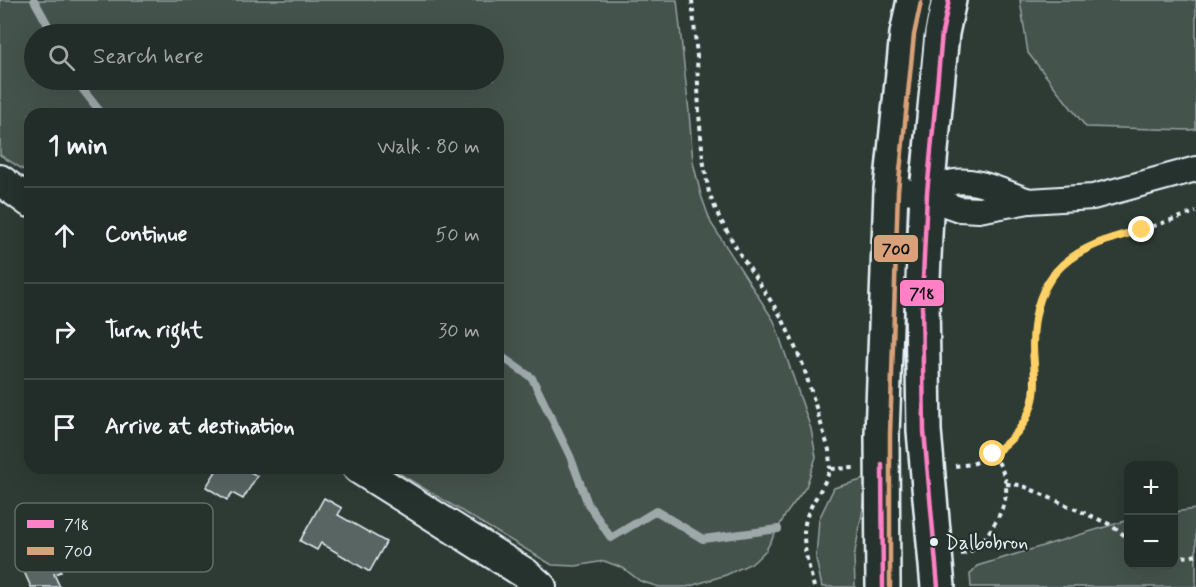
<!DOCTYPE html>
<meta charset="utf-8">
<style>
:root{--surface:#222c28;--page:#2a3430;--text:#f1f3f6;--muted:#a2a7a8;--line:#3f4845}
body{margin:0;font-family:Mynerve,sans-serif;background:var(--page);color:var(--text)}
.controls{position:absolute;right:18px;bottom:18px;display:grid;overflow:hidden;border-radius:12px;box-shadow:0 6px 24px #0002}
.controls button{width:54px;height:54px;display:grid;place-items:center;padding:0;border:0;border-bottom:2px solid var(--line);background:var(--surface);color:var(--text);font:30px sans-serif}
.stop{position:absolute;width:18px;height:18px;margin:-14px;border:4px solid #ffd166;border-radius:50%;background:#fff}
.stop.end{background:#ffd166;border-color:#fff;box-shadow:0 2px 6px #0008}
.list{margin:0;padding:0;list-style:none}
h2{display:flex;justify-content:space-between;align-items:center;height:78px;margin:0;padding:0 24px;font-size:26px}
h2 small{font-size:20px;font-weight:400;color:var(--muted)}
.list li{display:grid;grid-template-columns:39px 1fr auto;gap:18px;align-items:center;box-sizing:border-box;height:96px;padding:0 24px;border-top:2px solid var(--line)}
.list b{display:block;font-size:22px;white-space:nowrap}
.list em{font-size:20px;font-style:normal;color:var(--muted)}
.icon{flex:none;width:33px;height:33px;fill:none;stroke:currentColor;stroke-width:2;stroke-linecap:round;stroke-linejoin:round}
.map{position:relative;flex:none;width:1196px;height:587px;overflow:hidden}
.search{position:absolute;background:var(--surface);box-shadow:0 6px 24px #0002;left:24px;top:24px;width:480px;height:66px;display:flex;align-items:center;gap:15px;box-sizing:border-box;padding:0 21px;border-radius:33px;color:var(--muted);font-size:22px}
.panel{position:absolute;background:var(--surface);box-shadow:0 6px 24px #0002;left:24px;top:108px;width:480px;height:366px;border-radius:18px}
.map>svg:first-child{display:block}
.green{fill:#45524e;stroke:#96a2a3;stroke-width:1.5;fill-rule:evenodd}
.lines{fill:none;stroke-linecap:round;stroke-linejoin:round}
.stream{stroke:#9da8a9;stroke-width:8}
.building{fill:#596563;stroke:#e8f1f8;stroke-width:1.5}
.minor-casing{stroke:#e8f1f8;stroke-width:28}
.tertiary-casing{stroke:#e8f1f8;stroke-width:34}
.secondary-casing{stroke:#e8f1f8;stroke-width:38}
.path{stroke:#e8f1f8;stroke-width:4;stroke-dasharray:4.5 4.5;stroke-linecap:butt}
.minor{stroke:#26332d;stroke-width:24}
.tertiary{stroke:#26332d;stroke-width:30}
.secondary{stroke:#26332d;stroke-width:33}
.bus-1-casing{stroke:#26332d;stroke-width:9}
.bus-2-casing{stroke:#26332d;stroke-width:9}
.bus-1{stroke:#ff80c5;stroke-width:4.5}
.bus-2{stroke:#d9a179;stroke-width:4.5}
.route{stroke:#ffd166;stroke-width:8}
.bus-dot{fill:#e8f1f8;stroke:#26332d;stroke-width:2}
.labels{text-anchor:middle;stroke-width:4.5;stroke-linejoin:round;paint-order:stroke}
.bus-label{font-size:20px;fill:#e8f1f8;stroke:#26332d;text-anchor:start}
.key{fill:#26332d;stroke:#606c6a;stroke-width:1.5}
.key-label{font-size:16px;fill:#e8f1f8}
.line-badge{stroke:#26332d;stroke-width:2}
.pale-badge-label{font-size:16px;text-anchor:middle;font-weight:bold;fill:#111}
</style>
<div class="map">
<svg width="1196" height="587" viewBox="0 0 1196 587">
<rect width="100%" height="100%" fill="#2e3b35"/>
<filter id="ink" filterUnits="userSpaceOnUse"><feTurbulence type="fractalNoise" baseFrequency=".0167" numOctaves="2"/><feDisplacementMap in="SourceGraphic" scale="12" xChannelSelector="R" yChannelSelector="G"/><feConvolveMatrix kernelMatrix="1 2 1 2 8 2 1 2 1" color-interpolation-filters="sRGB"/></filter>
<g filter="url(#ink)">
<!-- green -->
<g class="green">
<path d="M0,0H677L689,112L693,162L701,195L711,223L774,321L811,429L816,457L806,487L786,514L766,550L754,562L726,575L687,587H659L640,581L623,568L604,561L576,566L552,565L390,468H498V114H30V174L0,155ZM494,34V80H34V34Z"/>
<path d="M1020,0H1196V129L1190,130L1086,127L1028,53Z"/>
<path d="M865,479V498L854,557L855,587H822L816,559L819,519L834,488Z"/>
<path d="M1196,509V587H971L970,574L977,566L1128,520V564H1174V512Z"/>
</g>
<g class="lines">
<!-- stream -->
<g class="stream">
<path d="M34,0L53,34"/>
<path d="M77,80L80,86L102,114"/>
<path d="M498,354L532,378L570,456L588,504L611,538L656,511L703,539L778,529"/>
</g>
</g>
<!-- building -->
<g class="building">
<path d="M218,468H244L257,476L243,499L232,493L227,500L206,487Z"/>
<path d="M324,498L342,508L338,515L386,542L370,571H368L321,543L317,550L300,541Z"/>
<path d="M48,542L61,572L54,574L60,587H31L17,556Z"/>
</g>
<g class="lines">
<defs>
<g id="minor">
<path d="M891,190L927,193L942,203L959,209L979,210L1029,201L1093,197L1196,169"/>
<path d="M927,193C936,189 945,184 954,182C977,178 1007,194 1029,201"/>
</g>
<g id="tertiary">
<path d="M0,180L30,202"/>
<path d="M358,468L526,574L541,587"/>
</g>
<g id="secondary">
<path d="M883,587L882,435L891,190L907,34L914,0"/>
<path d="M938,587L924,431L922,300L927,193L942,33L949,0"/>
</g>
</defs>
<!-- minor casing -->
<use href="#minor" class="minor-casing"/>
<!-- tertiary casing -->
<use href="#tertiary" class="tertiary-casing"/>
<!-- secondary casing -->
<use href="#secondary" class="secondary-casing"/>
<!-- path -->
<g class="path">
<path d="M692,0L697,57L699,114L703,159L709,193L719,217L738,251L782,318L803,365L829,450L830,469"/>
<path d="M955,466C962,465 971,465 977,462C990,458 1002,449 1011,439C1040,412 1033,380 1033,345C1033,330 1035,315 1040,300C1042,293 1044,285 1049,279C1071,249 1110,240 1144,229C1161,224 1179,217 1196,212"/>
<path d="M324,468L332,473"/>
<path d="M1006,484L1021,485L1109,524L1128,538"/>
<path d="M961,554C973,553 980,544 987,535C1007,506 1015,485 993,454"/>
<path d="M1174,556L1190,557L1196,555"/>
<path d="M814,587C809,565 799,539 807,516C813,499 825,486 830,469L854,468"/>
</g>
<!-- minor -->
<use href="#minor" class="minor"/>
<!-- tertiary -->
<use href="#tertiary" class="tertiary"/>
<!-- secondary -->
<use href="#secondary" class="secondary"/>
<defs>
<g id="bus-1">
<path d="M882,464L883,587"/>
<path d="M938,587L924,431L922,300L927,193L942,33L949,0"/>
</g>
<path id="bus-2" d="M890,587V435L898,191L914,35L921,2"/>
</defs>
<!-- bus-1 casing -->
<use href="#bus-1" class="bus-1-casing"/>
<!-- bus-2 casing -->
<use href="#bus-2" class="bus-2-casing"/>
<!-- bus-1 -->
<use href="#bus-1" class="bus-1"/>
<!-- bus-2 -->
<use href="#bus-2" class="bus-2"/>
</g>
</g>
<g class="lines" filter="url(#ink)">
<!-- route -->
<path class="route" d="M993,454C1011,441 1025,427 1032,404C1038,385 1033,364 1033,345C1033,269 1075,246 1142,230"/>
</g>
<!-- markers -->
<circle class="bus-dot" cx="934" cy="542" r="5"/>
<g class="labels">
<!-- bus labels -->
<g class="bus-label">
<text x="945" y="549">Dalbobron</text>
</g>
</g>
<!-- legend -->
<rect x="15" y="503" width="198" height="69" rx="9" class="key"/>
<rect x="27" y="520" width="27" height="8" fill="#ff80c5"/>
<rect x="27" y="547" width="27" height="8" fill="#d9a179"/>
<g class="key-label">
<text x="64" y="530">718</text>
<text x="64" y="557">700</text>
</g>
<g class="line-badge">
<rect x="873" y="234" width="46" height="29" rx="6" fill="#d9a179"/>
<rect x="899" y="279" width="46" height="28" rx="6" fill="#ff80c5"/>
</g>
<g class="pale-badge-label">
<text x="896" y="255">700</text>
<text x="922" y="299">718</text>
</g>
</svg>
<div class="controls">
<button>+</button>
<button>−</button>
</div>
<div class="stop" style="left:993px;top:454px"></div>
<div class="stop end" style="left:1142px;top:230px"></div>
<div class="search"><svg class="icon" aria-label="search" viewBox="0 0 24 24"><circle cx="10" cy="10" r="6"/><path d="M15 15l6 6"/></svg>Search here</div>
<section class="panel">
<h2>1 min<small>Walk · 80 m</small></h2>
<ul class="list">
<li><svg class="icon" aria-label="ahead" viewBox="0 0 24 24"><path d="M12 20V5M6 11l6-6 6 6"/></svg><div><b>Continue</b></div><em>50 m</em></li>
<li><svg class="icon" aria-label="right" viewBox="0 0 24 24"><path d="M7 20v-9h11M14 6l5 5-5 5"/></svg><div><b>Turn right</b></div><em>30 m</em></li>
<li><svg class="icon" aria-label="arrive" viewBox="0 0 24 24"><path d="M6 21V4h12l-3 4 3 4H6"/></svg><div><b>Arrive at destination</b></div></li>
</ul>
</section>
</div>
